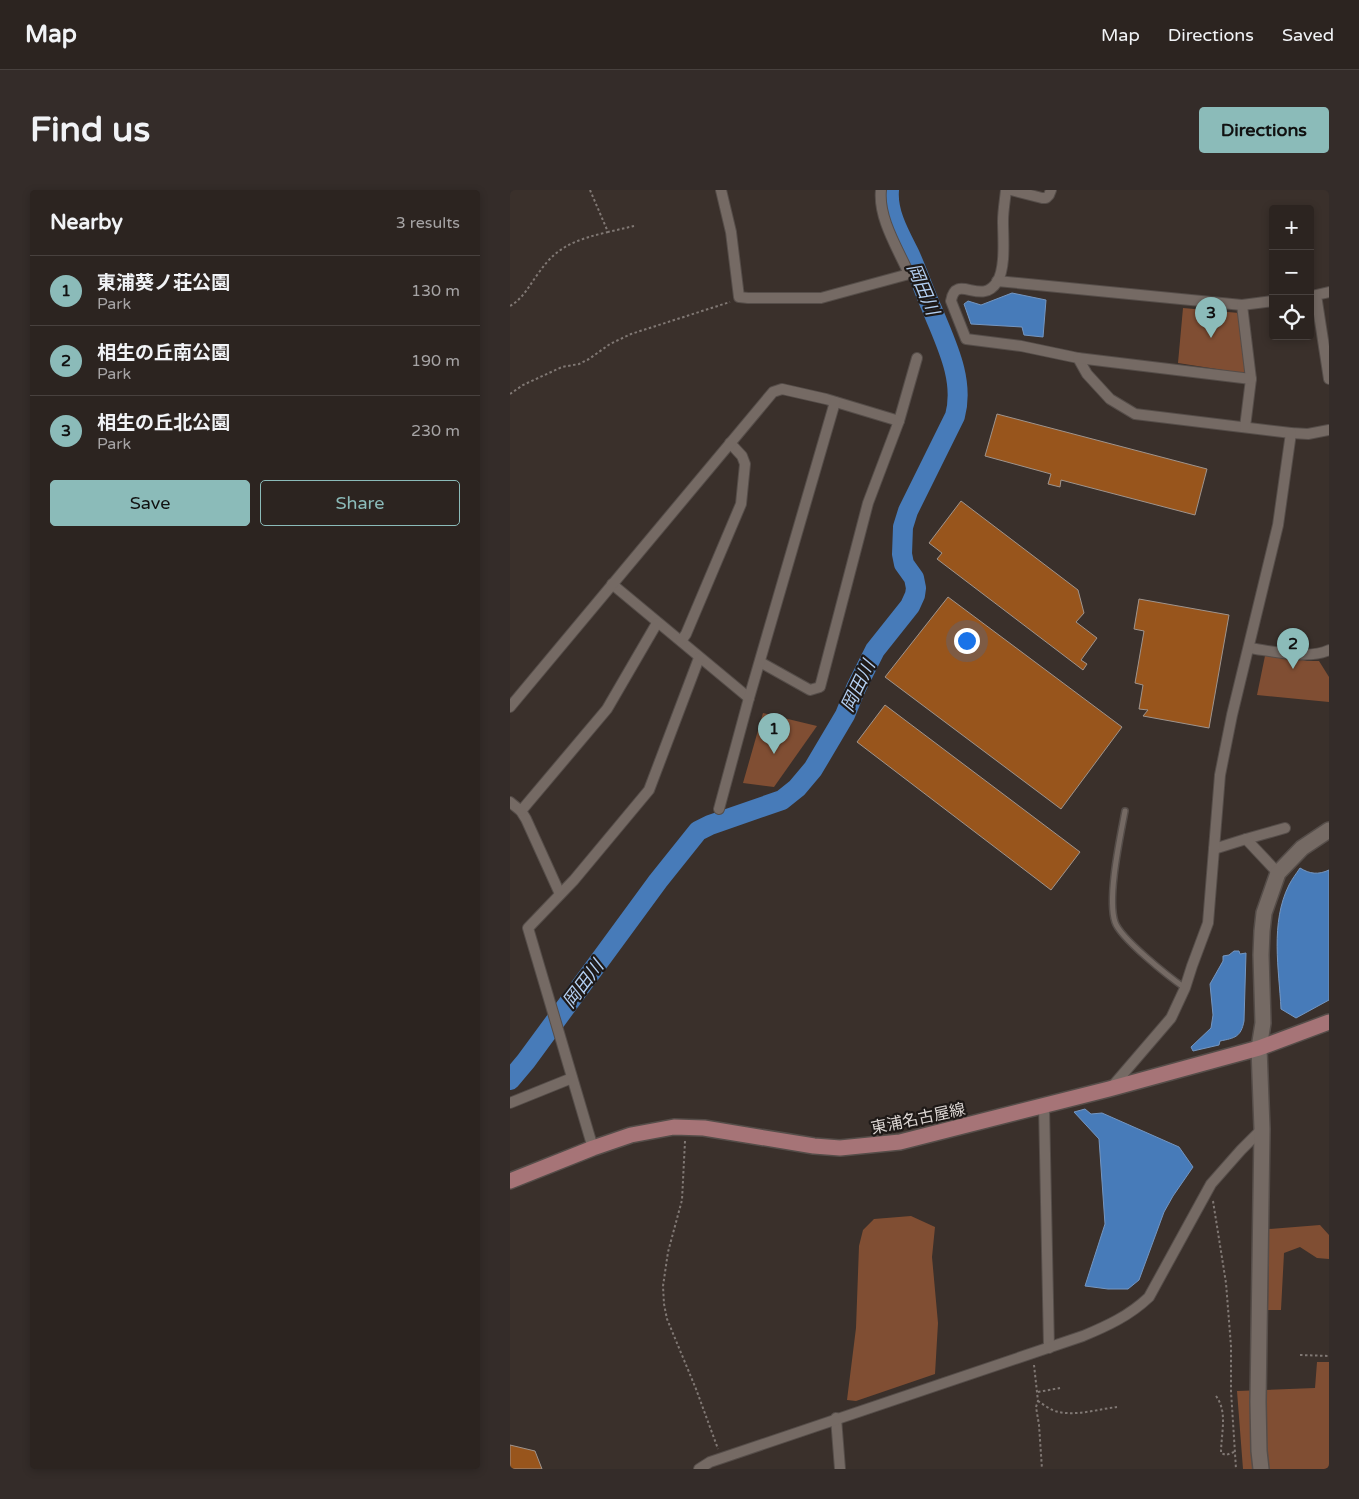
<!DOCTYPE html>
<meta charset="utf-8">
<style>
:root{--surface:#2c2420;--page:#342c29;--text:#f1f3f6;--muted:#a6a4a5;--line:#48413e;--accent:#8bbbb9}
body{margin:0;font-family:"Varela Round","Noto Sans JP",sans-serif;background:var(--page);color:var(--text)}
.controls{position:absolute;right:15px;top:15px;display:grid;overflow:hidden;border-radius:5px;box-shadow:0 2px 8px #0003}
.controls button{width:45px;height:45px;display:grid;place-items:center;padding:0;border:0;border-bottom:1px solid var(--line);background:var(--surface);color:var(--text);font:25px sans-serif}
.you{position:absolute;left:456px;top:450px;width:18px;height:18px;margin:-12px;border:4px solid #fff;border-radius:50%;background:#1a73e8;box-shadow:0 0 0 8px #1a73e833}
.badge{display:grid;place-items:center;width:32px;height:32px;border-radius:50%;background:var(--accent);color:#111;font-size:16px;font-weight:700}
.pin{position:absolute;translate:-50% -41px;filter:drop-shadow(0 1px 2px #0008)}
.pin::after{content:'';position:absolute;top:26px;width:18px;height:15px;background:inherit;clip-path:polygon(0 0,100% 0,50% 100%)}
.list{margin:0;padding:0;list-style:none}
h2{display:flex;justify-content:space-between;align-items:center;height:65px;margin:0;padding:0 20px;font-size:21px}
h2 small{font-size:16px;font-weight:400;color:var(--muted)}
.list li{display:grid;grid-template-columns:32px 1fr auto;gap:15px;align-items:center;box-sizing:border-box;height:70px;padding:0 20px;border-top:1px solid var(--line)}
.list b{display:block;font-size:19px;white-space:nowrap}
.list p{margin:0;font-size:16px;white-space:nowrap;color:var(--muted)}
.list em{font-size:16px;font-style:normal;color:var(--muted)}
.actions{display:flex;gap:10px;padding:15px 20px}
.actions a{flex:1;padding:11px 0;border:1px solid var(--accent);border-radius:5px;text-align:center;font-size:18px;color:var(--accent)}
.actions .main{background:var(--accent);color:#111}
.icon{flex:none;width:28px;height:28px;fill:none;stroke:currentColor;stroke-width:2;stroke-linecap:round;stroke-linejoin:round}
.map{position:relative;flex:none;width:819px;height:1279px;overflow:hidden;border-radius:5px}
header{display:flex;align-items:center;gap:30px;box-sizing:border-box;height:70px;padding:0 25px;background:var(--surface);border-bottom:1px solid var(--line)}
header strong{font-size:24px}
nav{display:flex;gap:28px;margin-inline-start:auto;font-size:18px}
.intro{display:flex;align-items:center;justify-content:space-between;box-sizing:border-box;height:120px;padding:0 30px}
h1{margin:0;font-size:35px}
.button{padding:12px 22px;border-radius:5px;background:var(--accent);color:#111;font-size:18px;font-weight:700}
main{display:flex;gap:30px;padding:0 30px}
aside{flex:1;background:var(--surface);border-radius:5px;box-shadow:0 2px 8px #0003}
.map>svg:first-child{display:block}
.green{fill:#804e33}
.water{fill:#477bb9;stroke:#7496c1}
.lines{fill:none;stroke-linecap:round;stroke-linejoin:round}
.river{stroke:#477bb9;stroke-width:20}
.building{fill:#98551c;stroke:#9f948d}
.lane-casing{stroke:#554d49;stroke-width:8}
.street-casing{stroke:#554d49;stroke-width:12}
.secondary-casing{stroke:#554d49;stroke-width:18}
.primary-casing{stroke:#554d49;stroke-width:18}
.path{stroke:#807874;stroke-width:2;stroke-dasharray:2.5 2.5;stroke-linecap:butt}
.lane{stroke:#756a64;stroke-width:5}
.street{stroke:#756a64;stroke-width:10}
.secondary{stroke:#756a64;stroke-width:15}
.primary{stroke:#a67477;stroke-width:15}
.labels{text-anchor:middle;stroke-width:4.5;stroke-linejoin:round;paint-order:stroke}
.street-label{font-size:16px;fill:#dcd6d3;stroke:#1e1917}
.water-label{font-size:18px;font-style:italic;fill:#b3cff1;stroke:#1e1917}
</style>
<header>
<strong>Map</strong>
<nav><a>Map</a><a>Directions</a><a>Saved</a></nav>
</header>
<div class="intro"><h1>Find us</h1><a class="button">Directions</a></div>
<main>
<aside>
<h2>Nearby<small>3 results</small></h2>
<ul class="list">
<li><span class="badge">1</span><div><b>東浦葵ノ荘公園</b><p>Park</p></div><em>130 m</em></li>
<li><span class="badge">2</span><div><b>相生の丘南公園</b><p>Park</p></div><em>190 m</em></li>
<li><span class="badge">3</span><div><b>相生の丘北公園</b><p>Park</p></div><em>230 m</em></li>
</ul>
<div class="actions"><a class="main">Save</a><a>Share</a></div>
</aside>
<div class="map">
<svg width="819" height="1279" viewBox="0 0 819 1279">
<rect width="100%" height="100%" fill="#3a302b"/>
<!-- green -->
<g class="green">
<path d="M673,118L729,123L736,181L732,183L668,173Z"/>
<path d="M756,461L797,471H809L819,487V512L747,505Z"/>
<path d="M253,523L307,536L264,597L233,593Z"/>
<path d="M401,1026L425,1037L422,1067L428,1133L425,1184L346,1211L337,1210L346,1138L349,1056L353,1040L364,1029Z"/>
<path d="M810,1035L819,1045V1069L807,1068L790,1057L774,1063L771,1120H758L759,1039Z"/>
<path d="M807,1172H819V1279H733L727,1201L805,1198Z"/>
</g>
<!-- water -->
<g class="water">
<path d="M502,103L536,110L533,147L514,145L512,137L461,134L454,114L458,111L471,115Z"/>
<path d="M790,678C800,684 808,685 819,680V810L786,828L771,819C769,779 760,733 779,695C782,689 786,684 790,678Z"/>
<path d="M724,761H729L730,764L736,763L734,831C731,847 725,848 710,851L709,855L683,861L681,857L701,838L703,825L700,794L713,771V766L719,765Z"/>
<path d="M575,919L581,924L592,923L669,957L683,977L663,1006L654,1022L629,1090L618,1099H598L575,1096L595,1034L589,949L564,922Z"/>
</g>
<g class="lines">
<!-- river -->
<path class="river" d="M0,890L16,871L148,691L188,641L200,635L272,610L287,598L303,579L335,525L346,498L365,460L400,416L405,405L406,398L404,388L394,374L392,364L393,337L398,321L445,226C455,189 435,152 422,119C414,101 408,83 400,65C390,45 377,23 379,0"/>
</g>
<!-- building -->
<g class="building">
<path d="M487,224L697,279L685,325L551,290L550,297L538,294L541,284L475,266Z"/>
<path d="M451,311L568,400L574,423L566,432L587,448L571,470L577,474L573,480L427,369L432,363L419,353Z"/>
<path d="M438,407L612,537L551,619L375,487Z"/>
<path d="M629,409L719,425L699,538L633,526L638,520L629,519L633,495L625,493L634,441L624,439Z"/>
<path d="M375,515L570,662L541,700L347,552Z"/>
<path d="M0,1255L25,1261L32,1279H0Z"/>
</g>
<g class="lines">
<defs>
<path id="lane" d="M615,621C610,648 597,708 605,732C610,748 659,787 675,798"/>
<g id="street">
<path d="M211,0L221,42L229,107L238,108H311L399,84C388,59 368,28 371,0"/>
<path d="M496,0C495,10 493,21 493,31C493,48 496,78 487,92C471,117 446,82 441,111L456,149L511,156L568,168L577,184L600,209L625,224L781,243L798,244L819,240"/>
<path d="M501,0L532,8H536L539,5L541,0"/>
<path d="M487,91L732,115L741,189L735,237"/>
<path d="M819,102L806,105L819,189"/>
<path d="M732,115L763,111"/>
<path d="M568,168L741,189"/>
<path d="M389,231L407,168"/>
<path d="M102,394L239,508"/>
<path d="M171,451L176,444L231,314L235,274L232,266L220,253"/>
<path d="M739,458C762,461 799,470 819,460"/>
<path d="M0,517L263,202L272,199L316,209L389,231L358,313L310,497L300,500L250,472"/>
<path d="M0,612L11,621L16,629L50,704"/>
<path d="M209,619L239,508L325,212"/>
<path d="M11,621L97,519L147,433"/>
<path d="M736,649L775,638"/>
<path d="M704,659L736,649L768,683"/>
<path d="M600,899L661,828L675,798L682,776L698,733L710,585L722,525L768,335L781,243"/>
<path d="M0,913L62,888"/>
<path d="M534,915L539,1158"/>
<path d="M83,958L18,738L64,690L139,600L189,468"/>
<path d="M326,1228L330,1279"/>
<path d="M189,1279L200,1272L212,1268L573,1146C597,1136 619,1126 639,1107L701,994L731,960L752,939"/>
</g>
<path id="secondary" d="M751,1279L749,1261L748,1212L752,939L749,858L753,833L751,765L752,741L754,723L768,683L792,658L819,640"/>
<path id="primary" d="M0,991L83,958L121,945L164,937L194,938L304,956L330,958L390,952L599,899L749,858L819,832"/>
</defs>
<!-- lane casing -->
<use href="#lane" class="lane-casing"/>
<!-- street casing -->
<use href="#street" class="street-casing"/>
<!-- secondary casing -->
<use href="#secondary" class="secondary-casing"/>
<!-- primary casing -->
<use href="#primary" class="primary-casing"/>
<!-- path -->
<g class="path">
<path d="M80,0L98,42L124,36"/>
<path d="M0,116C14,108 20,94 30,81C48,55 69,49 98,42"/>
<path d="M0,204L13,195L52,177L69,174L79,169L100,154L121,144L220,112"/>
<path d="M175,951L172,1010L158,1062L153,1096L154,1114L157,1129L186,1199L208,1259"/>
<path d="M703,1011L716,1093L721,1156V1201L726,1279"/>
<path d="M790,1165L819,1166"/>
<path d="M524,1175L528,1211L526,1217L529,1235L532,1279"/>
<path d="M528,1202L550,1198"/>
<path d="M706,1206C718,1222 711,1244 711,1263L716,1265L724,1262"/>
<path d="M528,1211C534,1215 542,1221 549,1222C567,1226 589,1219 607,1217"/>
</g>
<!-- lane -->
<use href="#lane" class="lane"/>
<!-- street -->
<use href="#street" class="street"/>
<!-- secondary -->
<use href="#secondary" class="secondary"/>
<!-- primary -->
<use href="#primary" class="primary"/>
</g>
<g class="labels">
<!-- street labels -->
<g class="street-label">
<text transform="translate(408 928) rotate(-12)" y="6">東浦名古屋線</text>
</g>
<!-- water labels -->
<g class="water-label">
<text transform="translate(413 99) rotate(67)" y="6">岡田川</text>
<text transform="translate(348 496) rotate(-64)" y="6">岡田川</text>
<text transform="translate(73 794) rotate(-53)" y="6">岡田川</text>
</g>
</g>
</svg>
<div class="controls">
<button>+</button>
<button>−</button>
<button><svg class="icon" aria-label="locate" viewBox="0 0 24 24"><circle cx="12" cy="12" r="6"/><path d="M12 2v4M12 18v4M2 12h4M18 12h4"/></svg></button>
</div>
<div class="you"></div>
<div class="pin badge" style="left:264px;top:564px">1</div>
<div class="pin badge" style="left:783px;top:479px">2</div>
<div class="pin badge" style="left:701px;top:148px">3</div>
</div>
</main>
